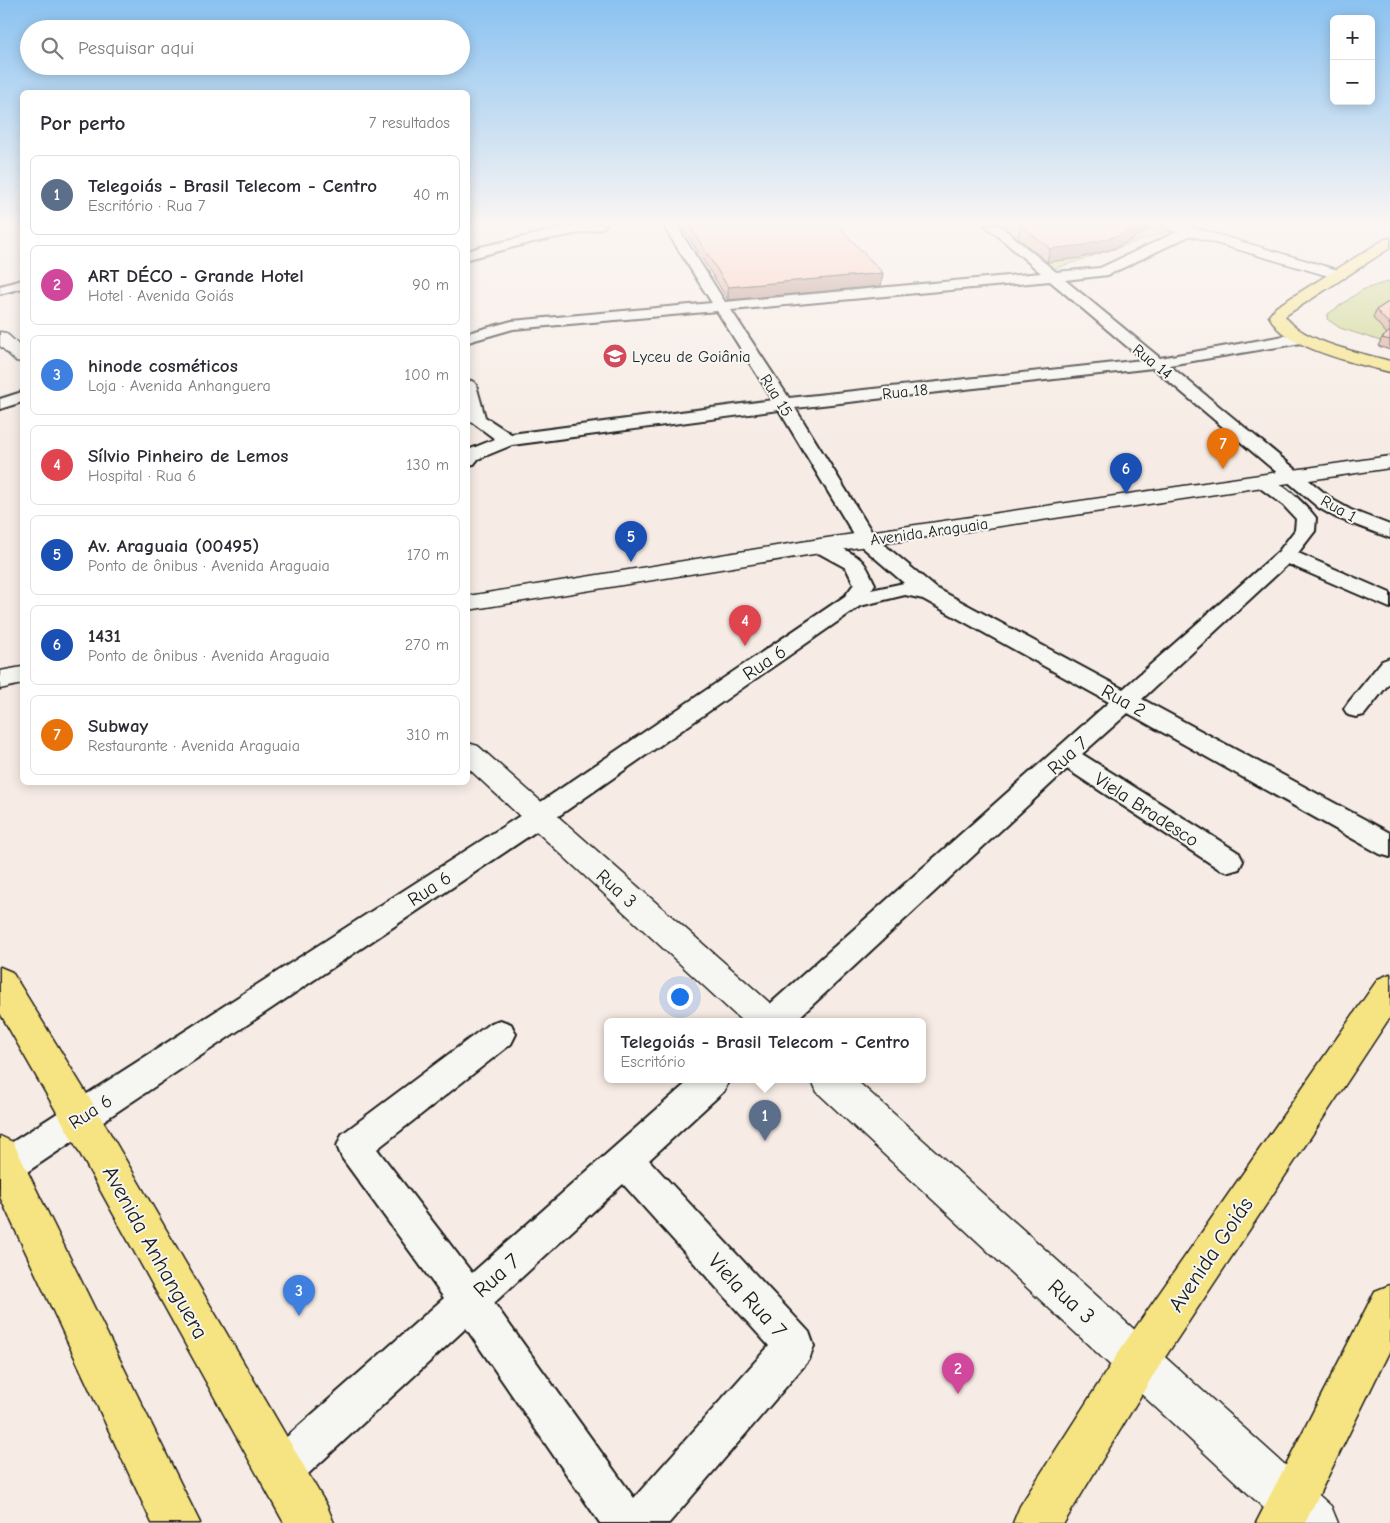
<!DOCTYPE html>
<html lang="pt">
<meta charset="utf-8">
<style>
:root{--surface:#fff;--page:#f2f2f3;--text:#2b2b33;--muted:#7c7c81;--line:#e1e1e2;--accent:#d1495b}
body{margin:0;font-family:"Comic Neue",sans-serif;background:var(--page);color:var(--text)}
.controls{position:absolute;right:15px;top:15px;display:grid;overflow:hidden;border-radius:8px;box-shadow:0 2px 12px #0003}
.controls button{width:45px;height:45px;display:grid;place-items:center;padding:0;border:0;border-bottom:1px solid var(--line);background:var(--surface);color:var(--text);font:25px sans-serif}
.you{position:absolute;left:679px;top:996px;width:18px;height:18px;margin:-12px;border:4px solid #fff;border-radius:50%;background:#1a73e8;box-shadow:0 0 0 8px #1a73e833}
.badge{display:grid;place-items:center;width:32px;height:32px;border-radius:50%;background:var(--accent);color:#fff;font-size:16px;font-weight:700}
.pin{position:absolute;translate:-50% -41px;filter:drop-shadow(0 1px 2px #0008)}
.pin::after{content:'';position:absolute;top:26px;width:18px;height:15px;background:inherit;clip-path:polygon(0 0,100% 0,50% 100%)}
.popup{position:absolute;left:604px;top:1018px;width:322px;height:65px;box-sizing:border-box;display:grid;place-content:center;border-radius:8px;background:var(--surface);filter:drop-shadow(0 1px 4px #0005);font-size:16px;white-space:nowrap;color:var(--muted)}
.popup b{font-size:19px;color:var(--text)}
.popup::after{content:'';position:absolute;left:50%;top:100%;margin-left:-10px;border:10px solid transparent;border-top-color:var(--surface)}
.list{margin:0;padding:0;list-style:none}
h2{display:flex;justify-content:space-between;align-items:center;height:65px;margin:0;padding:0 20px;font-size:21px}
h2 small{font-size:16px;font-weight:400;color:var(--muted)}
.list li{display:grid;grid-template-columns:32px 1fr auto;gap:15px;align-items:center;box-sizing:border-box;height:80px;margin:0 10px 10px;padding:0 10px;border:1px solid var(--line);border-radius:8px}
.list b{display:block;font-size:19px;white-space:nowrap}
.list p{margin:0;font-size:16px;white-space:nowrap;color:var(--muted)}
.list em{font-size:16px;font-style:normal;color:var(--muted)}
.icon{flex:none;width:28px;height:28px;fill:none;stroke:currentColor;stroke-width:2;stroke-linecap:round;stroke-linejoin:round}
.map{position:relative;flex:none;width:1390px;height:1523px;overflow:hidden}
.search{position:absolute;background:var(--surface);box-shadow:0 2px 12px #0003;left:20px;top:20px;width:450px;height:55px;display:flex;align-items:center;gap:12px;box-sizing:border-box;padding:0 18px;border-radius:28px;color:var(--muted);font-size:19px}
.panel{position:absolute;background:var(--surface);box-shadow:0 2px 12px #0003;left:20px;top:90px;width:450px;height:695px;border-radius:8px}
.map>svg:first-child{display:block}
.green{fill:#c9d689;stroke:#727952}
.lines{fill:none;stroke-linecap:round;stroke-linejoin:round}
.street-casing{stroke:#1c1c1c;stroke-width:4}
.secondary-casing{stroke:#1c1c1c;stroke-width:3}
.primary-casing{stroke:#1c1c1c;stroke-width:3}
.street{fill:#f6f6f2;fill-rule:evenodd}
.secondary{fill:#f6f6f2;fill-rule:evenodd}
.primary{fill:#f6e381;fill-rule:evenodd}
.wall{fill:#daa89a;stroke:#1c1c1c}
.shaded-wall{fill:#b1887d;stroke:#1c1c1c}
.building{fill:#fdc3b3;stroke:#1c1c1c}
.labels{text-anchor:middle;stroke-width:4;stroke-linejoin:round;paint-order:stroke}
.far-poi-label{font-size:16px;fill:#1c1c1c;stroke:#f6f6f2;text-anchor:start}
.far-street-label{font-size:16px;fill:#1c1c1c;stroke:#f6f6f2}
.street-label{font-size:19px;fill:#1c1c1c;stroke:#f6f6f2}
.near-street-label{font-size:22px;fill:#1c1c1c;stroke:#f6f6f2}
</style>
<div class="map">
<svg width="1390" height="1523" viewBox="0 0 1390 1523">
<rect width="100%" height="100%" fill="#f7ece5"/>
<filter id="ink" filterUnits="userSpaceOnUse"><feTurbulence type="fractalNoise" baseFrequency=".02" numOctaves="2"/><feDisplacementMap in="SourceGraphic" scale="10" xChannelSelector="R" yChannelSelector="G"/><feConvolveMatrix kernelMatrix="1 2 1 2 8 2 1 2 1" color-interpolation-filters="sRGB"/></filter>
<g filter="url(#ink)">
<!-- green -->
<g class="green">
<path d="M991,225H1143L1166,232L1050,270Z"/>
<path d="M1390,281V344L1340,328L1327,319L1328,314L1362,290Z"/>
</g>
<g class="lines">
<defs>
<g id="street">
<path d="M577,225H606L600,229L533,242L468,259V251L480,247Z"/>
<path d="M663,225H676L725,302L1041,273L985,225H999L1056,272L1100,268L1185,228H1193L1195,231L1193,234L1108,275L1065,280L1160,358L1301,333L1306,335L1309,338L1306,341L1301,343L1169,365L1333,500L1351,510L1390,525V538L1337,518L1319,508L1153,368L795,408L875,537L936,588L1123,689L1279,551L1295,530L1296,519L1283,505L1256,485L1254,481L1256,477C1274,473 1306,504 1316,518L1315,531L1298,553L1390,593V608L1288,564L1142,699L1390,833V857L1380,854L1128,713L1082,754L1239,853L1243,861L1239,869L1229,872L1219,869L1067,769L794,1022H757L761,1012L1109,702L923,599L905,595L860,606L547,824L12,1182L0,1187V1150L529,810L845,596L854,584L846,568L813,550L810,546L813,542C825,539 851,551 861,560C867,565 871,577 875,584L871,590L904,583L860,545L779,410L512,445L478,459L474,464L468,465V450L495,439L468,419V380L474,382L476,385L485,417L511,434L773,400L717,311L513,329L468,342V333L512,321L712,303ZM1050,281L1143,360L789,398L731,310Z"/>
<path d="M22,280V288L0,294V286Z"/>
<path d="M22,392V402L0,409V399Z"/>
<path d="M1390,658V682L1364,715L1356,717L1348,715L1344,709L1348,703L1382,661Z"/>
<path d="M500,1020L511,1024L516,1034L511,1044L377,1149L472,1273L690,1080H729L724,1091L649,1160L809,1332L814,1346L809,1360L669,1523H600L466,1328L295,1486L280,1492L265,1486L259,1471L265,1456L444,1298L342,1158L337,1146L342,1134L489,1024ZM623,1184L769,1346L634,1498L494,1303Z"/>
</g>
<g id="secondary">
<path d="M1162,225H1185L1345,272L1348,275L1345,278H1335L1164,228Z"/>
<path d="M0,332L6,333L22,348V362L16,361L0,346Z"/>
<path d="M1390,456V468L820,553L468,610V596L820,539Z"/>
<path d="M22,667V684L0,689V671Z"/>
<path d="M468,743L478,746L779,1011L784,1022H743L468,768Z"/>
<path d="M812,1080H856L1331,1506L1338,1523H1280L817,1092Z"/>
</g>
<g id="primary">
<path d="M1390,238V248L1285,316C1302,342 1361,353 1390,361V372C1360,365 1299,350 1278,329C1274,325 1272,320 1269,316L1276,307L1385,239Z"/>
<path d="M0,967L12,972L93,1104L327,1506L334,1523H284L67,1130L0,1013Z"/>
<path d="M1390,974V1017L1152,1377L1064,1523H1013L1020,1506L1122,1347L1378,979Z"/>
<path d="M0,1136L13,1142L200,1523H152L0,1197Z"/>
<path d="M1390,1285V1350L1305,1523H1256L1375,1291Z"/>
</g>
</defs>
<!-- street casing -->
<use href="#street" class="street-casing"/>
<!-- secondary casing -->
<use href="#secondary" class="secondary-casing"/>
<!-- primary casing -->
<use href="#primary" class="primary-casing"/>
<!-- street -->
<use href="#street" class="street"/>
<!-- secondary -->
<use href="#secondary" class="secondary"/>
<!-- primary -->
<use href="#primary" class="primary"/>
</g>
<!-- wall -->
<g class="wall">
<path d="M681,225H837L881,286L728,300Z"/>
<path d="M1018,225H1149L1148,230L1116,248L1080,258L1047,262L1018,238L1021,227Z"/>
<path d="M1390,301V350L1378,346L1382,338L1387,334L1373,318L1376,310Z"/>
</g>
<!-- shaded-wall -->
<g class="shaded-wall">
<path d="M1138,225H1149L1148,230L1116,248L1080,258L1047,262L1050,249Z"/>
<path d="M883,273L881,286L728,300V287Z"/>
</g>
<!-- building -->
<g class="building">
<path d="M689,225H837L883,273L728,287Z"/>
<path d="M1023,225H1138L1120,235L1084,245L1050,249L1021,226Z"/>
<path d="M1390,301V325L1376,310Z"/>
<path d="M1390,331V340L1382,338Z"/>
</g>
</g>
<!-- sky -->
<linearGradient id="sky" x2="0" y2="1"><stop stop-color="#8ac2f1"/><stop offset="0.51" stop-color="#fbf6f3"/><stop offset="1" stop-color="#fbf6f3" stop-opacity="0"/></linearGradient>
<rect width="1390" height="439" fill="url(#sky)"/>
<!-- icons -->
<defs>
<symbol id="school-disc" viewBox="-11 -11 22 22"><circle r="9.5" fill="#d1495b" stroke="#f6f6f2"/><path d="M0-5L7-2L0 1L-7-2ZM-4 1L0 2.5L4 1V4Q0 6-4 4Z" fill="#fff"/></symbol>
</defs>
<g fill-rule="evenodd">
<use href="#school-disc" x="601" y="342" width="28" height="28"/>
</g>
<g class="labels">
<!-- far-poi labels -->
<g class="far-poi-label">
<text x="632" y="362">Lyceu de Goiânia</text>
</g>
<!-- far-street labels -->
<g class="far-street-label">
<text transform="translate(1153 361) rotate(39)" y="6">Rua 14</text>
<text transform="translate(905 391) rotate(-6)" y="6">Rua 18</text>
<text transform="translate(777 395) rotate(58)" y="6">Rua 15</text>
<text transform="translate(1339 508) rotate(29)" y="6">Rua 1</text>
<text transform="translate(929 531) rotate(-8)" y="6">Avenida Araguaia</text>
</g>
<!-- street labels -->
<g class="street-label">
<text transform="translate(764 662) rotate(-34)" y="7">Rua 6</text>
<text transform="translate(1124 700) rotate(29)" y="7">Rua 2</text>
<text transform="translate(1067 755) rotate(-42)" y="7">Rua 7</text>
<text transform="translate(1147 809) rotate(33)" y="7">Viela Bradesco</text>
<text transform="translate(429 888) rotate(-33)" y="7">Rua 6</text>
<text transform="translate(617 888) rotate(42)" y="7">Rua 3</text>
<text transform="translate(90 1111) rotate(-33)" y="7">Rua 6</text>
</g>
<!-- near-street labels -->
<g class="near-street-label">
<text transform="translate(156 1252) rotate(61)" y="8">Avenida Anhanguera</text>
<text transform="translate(1210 1254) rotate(-56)" y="8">Avenida Goiás</text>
<text transform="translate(496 1275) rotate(-42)" y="8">Rua 7</text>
<text transform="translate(748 1295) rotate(48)" y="8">Viela Rua 7</text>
<text transform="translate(1072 1301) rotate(42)" y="8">Rua 3</text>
</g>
</g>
</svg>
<div class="controls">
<button>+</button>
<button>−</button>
</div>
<div class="you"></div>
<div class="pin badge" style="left:765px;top:1141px;background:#5c6f8a">1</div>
<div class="popup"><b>Telegoiás - Brasil Telecom - Centro</b>Escritório</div>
<div class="pin badge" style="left:958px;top:1394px;background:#d1479c">2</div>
<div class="pin badge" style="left:299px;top:1316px;background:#3f7fe0">3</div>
<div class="pin badge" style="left:745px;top:646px;background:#e0444e">4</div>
<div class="pin badge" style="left:631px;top:562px;background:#1a4fb4">5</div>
<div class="pin badge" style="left:1126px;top:494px;background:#1a4fb4">6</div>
<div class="pin badge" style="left:1223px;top:469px;background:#e8710a">7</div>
<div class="search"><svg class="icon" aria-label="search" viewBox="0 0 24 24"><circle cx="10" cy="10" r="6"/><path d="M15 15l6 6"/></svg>Pesquisar aqui</div>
<section class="panel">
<h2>Por perto<small>7 resultados</small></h2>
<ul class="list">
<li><span class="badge" style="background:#5c6f8a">1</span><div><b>Telegoiás - Brasil Telecom - Centro</b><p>Escritório · Rua 7</p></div><em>40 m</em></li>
<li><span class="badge" style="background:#d1479c">2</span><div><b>ART DÉCO - Grande Hotel</b><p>Hotel · Avenida Goiás</p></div><em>90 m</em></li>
<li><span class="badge" style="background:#3f7fe0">3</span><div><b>hinode cosméticos</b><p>Loja · Avenida Anhanguera</p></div><em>100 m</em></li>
<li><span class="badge" style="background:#e0444e">4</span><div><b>Sílvio Pinheiro de Lemos</b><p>Hospital · Rua 6</p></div><em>130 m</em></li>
<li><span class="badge" style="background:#1a4fb4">5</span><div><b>Av. Araguaia (00495)</b><p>Ponto de ônibus · Avenida Araguaia</p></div><em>170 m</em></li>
<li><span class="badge" style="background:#1a4fb4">6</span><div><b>1431</b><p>Ponto de ônibus · Avenida Araguaia</p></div><em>270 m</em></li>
<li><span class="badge" style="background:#e8710a">7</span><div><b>Subway</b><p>Restaurante · Avenida Araguaia</p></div><em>310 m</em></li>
</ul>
</section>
</div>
